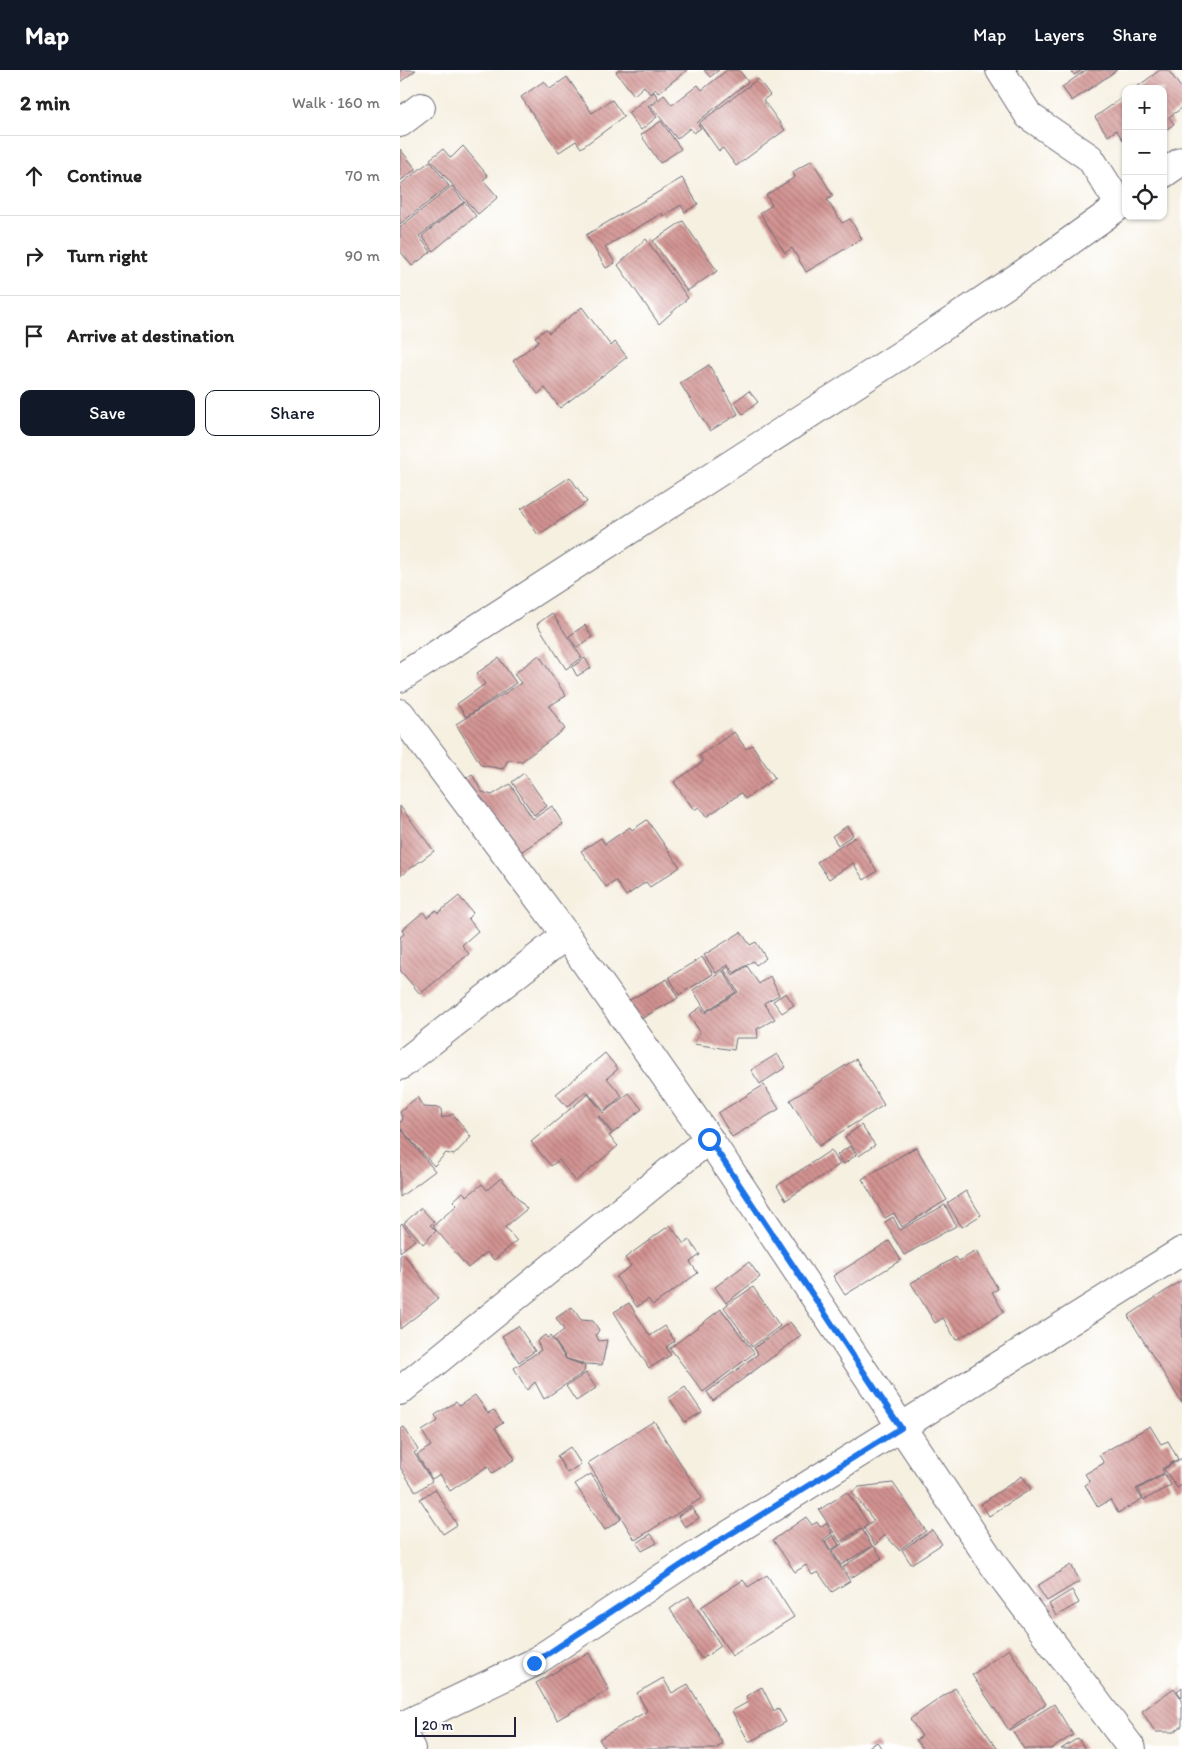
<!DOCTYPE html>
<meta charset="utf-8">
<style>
:root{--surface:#fff;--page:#f6f6f6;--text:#222;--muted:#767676;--line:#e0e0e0;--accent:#111827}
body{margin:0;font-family:Itim,sans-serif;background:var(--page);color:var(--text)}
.controls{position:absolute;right:15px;top:15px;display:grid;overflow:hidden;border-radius:10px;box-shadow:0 1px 4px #0004}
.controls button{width:45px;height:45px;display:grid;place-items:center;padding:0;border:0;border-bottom:1px solid var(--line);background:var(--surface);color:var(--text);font:25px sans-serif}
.scale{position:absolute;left:15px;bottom:12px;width:101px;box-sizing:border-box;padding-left:5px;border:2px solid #22223b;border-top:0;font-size:14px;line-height:18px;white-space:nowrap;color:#22223b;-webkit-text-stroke:4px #fff;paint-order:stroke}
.stop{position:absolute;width:15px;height:15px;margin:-11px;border:4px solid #1a73e8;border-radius:50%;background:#fff}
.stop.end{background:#1a73e8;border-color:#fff;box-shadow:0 1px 5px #0008}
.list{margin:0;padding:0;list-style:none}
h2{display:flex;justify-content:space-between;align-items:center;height:65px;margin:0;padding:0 20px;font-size:21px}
h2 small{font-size:16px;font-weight:400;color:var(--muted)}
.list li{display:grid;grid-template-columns:32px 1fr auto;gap:15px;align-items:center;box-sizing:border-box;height:80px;padding:0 20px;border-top:1px solid var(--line)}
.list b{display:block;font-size:19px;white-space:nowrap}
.list em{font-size:16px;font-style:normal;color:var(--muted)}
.actions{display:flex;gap:10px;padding:15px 20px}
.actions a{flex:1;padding:11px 0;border:1px solid var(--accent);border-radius:10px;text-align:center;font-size:18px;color:var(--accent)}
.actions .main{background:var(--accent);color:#fff}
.icon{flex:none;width:28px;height:28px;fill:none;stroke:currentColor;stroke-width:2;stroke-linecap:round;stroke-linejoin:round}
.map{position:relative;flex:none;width:782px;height:1679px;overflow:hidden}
header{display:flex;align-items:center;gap:30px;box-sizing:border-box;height:70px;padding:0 25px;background:var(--accent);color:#fff}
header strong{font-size:24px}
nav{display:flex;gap:28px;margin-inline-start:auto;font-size:18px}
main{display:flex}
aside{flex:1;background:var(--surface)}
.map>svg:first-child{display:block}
.building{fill:url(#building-back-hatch)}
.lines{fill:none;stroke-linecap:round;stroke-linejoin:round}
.minor-casing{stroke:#6c6a75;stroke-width:30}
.minor{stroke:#fff;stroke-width:28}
.route{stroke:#1a73e8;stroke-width:6}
</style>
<header>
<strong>Map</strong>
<nav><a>Map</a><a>Layers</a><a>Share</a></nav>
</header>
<main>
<aside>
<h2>2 min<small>Walk · 160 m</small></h2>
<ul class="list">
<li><svg class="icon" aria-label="ahead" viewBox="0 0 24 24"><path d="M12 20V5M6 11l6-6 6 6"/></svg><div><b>Continue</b></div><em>70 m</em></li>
<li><svg class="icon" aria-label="right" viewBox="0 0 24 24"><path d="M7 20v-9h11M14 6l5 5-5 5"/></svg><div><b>Turn right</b></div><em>90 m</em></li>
<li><svg class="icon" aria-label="arrive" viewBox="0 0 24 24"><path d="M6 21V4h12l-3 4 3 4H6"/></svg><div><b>Arrive at destination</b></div></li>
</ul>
<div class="actions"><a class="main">Save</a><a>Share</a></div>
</aside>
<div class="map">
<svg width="782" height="1679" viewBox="0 0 782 1679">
<defs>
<pattern id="building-back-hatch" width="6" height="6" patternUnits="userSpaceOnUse" patternTransform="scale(1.25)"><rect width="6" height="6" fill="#d29391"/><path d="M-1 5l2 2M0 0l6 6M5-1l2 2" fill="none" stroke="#aa7878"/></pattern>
</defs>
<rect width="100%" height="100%" fill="#fff"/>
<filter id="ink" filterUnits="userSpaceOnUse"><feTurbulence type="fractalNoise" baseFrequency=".02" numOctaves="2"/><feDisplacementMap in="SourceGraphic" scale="10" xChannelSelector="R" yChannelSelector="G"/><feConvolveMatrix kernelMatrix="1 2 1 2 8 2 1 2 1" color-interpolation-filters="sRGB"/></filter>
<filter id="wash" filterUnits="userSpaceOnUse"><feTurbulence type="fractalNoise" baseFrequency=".0096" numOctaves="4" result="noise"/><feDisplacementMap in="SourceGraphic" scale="20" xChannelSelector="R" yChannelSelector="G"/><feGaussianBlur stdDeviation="1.12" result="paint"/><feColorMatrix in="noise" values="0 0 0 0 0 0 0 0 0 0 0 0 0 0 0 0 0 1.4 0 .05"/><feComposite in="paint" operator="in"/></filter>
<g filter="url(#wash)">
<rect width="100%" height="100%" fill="#f6f0e1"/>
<g id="blocks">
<!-- building -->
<g class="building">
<path d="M0,0H16L0,12Z"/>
<path d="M219,0H287L258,23L256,19L250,24L244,16L234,25L216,2Z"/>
<path d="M304,0H319L310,7Z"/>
<path d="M327,0H339L348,12L301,49L297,53L301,58L294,63L290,58L277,69L251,36L264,25L272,35L298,15L302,20Z"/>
<path d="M671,0H682L674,5Z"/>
<path d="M686,0H717L672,31L662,17Z"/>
<path d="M760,0H768L782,19V38L769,47L774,54L763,62V19H734Z"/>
<path d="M167,7L192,43L212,30L224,47L181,78L176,71L159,82L121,27L144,11L150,19Z"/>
<path d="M358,9L370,25L363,30L385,60L336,96L323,78L319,81L299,53Z"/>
<path d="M254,22L258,28L248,36L257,47L241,60L228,43Z"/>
<path d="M726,25V74L716,60L708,66L695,47Z"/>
<path d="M261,51L281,79L260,93L241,65Z"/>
<path d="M63,76L88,106L83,110L98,127L78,144L30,89L43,79L51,88Z"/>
<path d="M0,79L16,99L0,111Z"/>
<path d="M412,90L433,126L427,130L442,153L450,149L462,169L406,202L392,178L385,183L360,143L372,135L366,125L395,107L393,102Z"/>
<path d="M30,91L49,116L0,154V115Z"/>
<path d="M282,108L298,134L285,142L281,135L263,146L262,143L205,177L215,193L206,198L186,165Z"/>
<path d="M52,116L64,132L19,166L31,182L12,196L0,181V157Z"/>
<path d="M65,132L76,146L33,181L22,166Z"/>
<path d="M283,151L317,201L287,221L253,171Z"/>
<path d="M246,169L288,228L259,254L218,195Z"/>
<path d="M182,237L211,276L215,272L227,287L160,338L145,318L138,324L113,291L139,271L135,267L146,259L149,263Z"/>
<path d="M309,295L338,344L310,361L280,313Z"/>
<path d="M349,321L358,332L343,344L334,332Z"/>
<path d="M170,407L187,432L138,465L121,439Z"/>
<path d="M152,543L182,588L166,599L137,554Z"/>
<path d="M185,555L192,567L177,578L169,566Z"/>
<path d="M139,585L166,626L149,636L165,659L122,691L108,690L103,699L81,695L56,654L121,613L114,604Z"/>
<path d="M99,588L116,613L66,647L57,634L85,614L77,603Z"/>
<path d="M185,588L191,598L177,606L172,597Z"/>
<path d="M334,662L346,679L352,675L375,708L345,729L341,723L306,747L299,737L294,740L274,712L303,692L299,686Z"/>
<path d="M124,703L147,736L134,745L112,712Z"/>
<path d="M72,704L82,722L92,725L110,714L133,749L152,736L163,754L119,783L63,711Z"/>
<path d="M0,736L34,781L0,806Z"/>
<path d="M247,750L280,797L250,817L246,812L226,826L216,811L206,817L181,781L201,768L205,774L230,757L232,760Z"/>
<path d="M447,756L453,765L438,775L432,766Z"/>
<path d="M455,767L477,801L464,810L453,793L429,809L417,792Z"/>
<path d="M59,826L73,843L68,848L78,861L62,875L69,884L20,924L0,900V867L4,864L2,860L23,842L27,847L36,840L38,843Z"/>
<path d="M341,862L350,875L356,872L366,888L356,895L353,891L334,903L328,895L316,903L304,885Z"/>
<path d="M302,887L313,904L279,925L269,907Z"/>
<path d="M347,896L359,914L370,906L379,925L364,933L375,949L357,959L358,968H336L334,980L294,974L300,962L289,945L301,937L305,943L338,922L324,900L328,897L333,905Z"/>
<path d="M323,901L336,922L306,941L293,920Z"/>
<path d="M267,909L278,928L237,951L226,932Z"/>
<path d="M386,923L394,935L382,943L373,931Z"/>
<path d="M205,983L218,999L207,1008L222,1026L204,1041L186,1021L167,1037L156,1024Z"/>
<path d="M377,984L386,997L360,1014L351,1000Z"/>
<path d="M456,989L484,1035L419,1076L390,1030Z"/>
<path d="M364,1015L379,1039L332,1067L318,1043Z"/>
<path d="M229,1023L242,1039L213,1063L199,1046L198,1047L212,1064L209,1066L218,1076L176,1111L159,1090L151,1096L131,1072L188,1024L203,1043Z"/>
<path d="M17,1027L23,1037L41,1038L42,1048L53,1044L71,1067L54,1085L46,1083L34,1096L1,1059L35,1101L0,1127V1052L3,1050L0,1042Z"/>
<path d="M461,1055L475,1075L459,1086L445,1067Z"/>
<path d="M450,1076L456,1085L444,1094L437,1085Z"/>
<path d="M516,1077L547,1130L502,1157L494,1143L485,1148L462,1109Z"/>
<path d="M431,1080L440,1094L386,1130L377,1116Z"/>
<path d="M101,1108L127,1139L105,1157L117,1171L94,1190L87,1182L68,1198L33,1156L57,1135L53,1131L63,1122L67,1126L82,1114L87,1120Z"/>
<path d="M566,1121L581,1145L562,1157L547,1133Z"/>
<path d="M545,1135L556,1156L504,1185L485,1152L493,1147L500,1160Z"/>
<path d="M21,1138L34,1152L30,1155L36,1161L23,1174L4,1153Z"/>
<path d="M2,1153L15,1170L0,1182V1155Z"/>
<path d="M270,1155L284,1174L289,1170L300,1185L290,1192L298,1203L253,1235L248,1229L237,1237L216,1207L231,1196L225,1188Z"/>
<path d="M489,1171L501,1190L445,1225L433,1206Z"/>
<path d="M576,1181L598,1219L592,1222L604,1242L556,1270L543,1248L535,1253L511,1213L556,1187L559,1191Z"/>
<path d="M3,1183L38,1229L0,1259V1186Z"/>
<path d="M349,1192L360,1207L326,1233L315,1217Z"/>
<path d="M782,1210V1333L728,1246Z"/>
<path d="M353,1217L380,1256L352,1277L324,1237Z"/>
<path d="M229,1233L250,1266L265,1256L275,1271L266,1277L271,1285L249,1298L214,1242Z"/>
<path d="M172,1237L181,1250L193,1251L199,1260L196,1265L199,1271L207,1270L202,1295L185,1294L167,1289L153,1268L164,1260L156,1248Z"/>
<path d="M321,1239L354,1283L303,1322L270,1278Z"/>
<path d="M390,1252L401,1266L313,1331L307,1322L358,1284L354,1278Z"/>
<path d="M118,1256L135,1281L119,1292L102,1266Z"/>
<path d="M145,1265L147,1268L150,1266L166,1289L185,1296L184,1302L144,1329L135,1312L127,1320L114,1298L141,1280L137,1271Z"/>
<path d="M186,1303L196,1318L176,1331L166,1316Z"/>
<path d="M285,1317L302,1342L285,1352L269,1328Z"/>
<path d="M75,1325L88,1343L94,1340L103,1353L95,1358L115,1389L92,1403L88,1396L50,1421L40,1404L32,1409L17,1385L31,1376L22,1361L38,1351L35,1345L56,1332L59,1336Z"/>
<path d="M254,1351L302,1428L235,1470L188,1393Z"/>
<path d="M750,1356L761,1374L768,1371L778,1389L762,1399L764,1403L736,1419L742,1429L718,1443L710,1430L698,1437L685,1415L690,1412L685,1404L704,1393L699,1385Z"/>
<path d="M4,1357L18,1380L14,1383L32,1411L16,1422L0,1397V1359Z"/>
<path d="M170,1377L181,1394L167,1403L157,1386Z"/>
<path d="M782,1388V1415L777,1418L764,1399Z"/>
<path d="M191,1404L221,1449L205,1460L175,1414Z"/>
<path d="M765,1404L771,1415L744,1430L738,1419Z"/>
<path d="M622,1406L631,1419L589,1446L581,1434Z"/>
<path d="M493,1413L526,1461L499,1480L485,1465L475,1475L464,1458L474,1451L452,1422L459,1417Z"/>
<path d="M35,1419L57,1455L43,1464L20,1429Z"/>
<path d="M447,1422L468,1453L440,1472L419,1440Z"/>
<path d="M292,1437L299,1448L285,1457L278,1446Z"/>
<path d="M406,1447L412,1455L417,1452L420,1457L426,1453L432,1463L423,1470L450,1511L432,1522L418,1502L412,1505L406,1495L395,1502L373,1470Z"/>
<path d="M462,1459L472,1476L441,1495L432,1481Z"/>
<path d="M532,1460L542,1474L511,1494L502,1480Z"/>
<path d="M251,1464L257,1473L242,1481L237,1473Z"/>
<path d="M433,1465L439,1475L431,1480L425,1471Z"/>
<path d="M474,1476L482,1488L451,1508L443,1497Z"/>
<path d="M671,1495L680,1511L647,1531L637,1516Z"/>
<path d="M367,1505L394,1547L332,1586L301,1537L343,1510L348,1517Z"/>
<path d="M672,1520L679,1533L656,1546L649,1534Z"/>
<path d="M289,1526L321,1576L302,1589L270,1539Z"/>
<path d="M609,1579L646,1634L609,1660L572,1605Z"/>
<path d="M189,1583L209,1620L157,1650L136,1613Z"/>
<path d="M263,1608L272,1623L288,1614L323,1674L315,1679H205L199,1669L247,1641L237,1623Z"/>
<path d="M362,1617L374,1641L378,1638L386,1652L349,1672L332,1641L348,1632L346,1626Z"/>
<path d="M782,1617V1628L777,1621Z"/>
<path d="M555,1618L597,1678L595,1679H523L516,1670L522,1666L510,1649Z"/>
<path d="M774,1618L782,1630V1656L774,1662H755L742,1641Z"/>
<path d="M654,1634L673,1665L651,1679H624L612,1660Z"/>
<path d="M678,1668L685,1679H661Z"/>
<path d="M477,1672L482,1679H465Z"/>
</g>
</g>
</g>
<g filter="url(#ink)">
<use href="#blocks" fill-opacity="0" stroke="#6c6a75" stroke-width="1"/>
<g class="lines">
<defs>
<g id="minor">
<path d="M600,0L629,46L690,88L720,135"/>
<path d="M0,53L21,37"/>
<path d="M763,104L782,91"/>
<path d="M0,608L499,286L648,187L726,131"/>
<path d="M0,643L166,865L309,1069L595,1497L732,1679"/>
<path d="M0,996L166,865"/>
<path d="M0,1321L309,1069"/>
<path d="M0,1657L133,1593L295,1486L782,1181"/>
<path d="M0,1660L11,1679"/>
</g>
</defs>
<!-- minor casing -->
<use href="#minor" class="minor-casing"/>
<!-- minor -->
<use href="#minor" class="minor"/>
</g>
</g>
<g class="lines" filter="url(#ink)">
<!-- route -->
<path class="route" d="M134,1593L295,1486L501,1358L309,1069"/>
</g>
</svg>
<div class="controls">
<button>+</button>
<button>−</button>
<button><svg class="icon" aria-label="locate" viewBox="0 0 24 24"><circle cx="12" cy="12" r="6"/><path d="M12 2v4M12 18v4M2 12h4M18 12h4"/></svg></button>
</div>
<div class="scale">20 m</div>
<div class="stop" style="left:309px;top:1069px"></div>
<div class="stop end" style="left:134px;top:1593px"></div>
</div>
</main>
